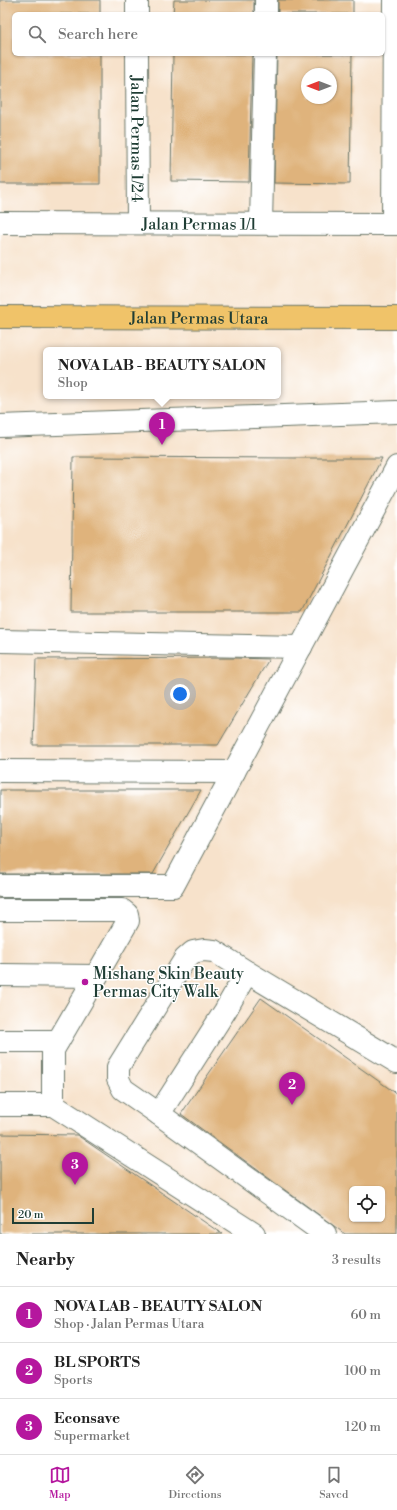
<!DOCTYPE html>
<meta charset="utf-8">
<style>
:root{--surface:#fff;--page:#f6f6f6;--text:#222;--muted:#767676;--line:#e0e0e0;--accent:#b5179e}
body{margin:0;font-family:"Libre Bodoni",serif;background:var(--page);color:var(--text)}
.controls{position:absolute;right:12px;bottom:12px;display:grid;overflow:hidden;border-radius:6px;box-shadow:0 1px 3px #0004}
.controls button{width:36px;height:36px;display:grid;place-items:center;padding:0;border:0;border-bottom:1px solid var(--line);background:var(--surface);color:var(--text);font:20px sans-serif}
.compass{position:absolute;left:301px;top:68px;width:36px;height:36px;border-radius:50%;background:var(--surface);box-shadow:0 1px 3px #0004;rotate:270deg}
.scale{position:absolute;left:12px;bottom:10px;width:82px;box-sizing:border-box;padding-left:4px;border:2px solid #1f3d34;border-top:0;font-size:11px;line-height:14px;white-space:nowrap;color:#1f3d34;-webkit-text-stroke:3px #fff;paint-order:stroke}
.you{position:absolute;left:180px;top:694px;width:14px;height:14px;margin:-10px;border:3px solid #fff;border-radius:50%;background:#1a73e8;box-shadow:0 0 0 6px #1a73e833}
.badge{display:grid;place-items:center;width:26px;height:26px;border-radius:50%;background:var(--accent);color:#fff;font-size:13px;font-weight:700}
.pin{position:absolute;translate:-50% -33px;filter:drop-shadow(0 1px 2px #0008)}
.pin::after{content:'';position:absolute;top:21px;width:14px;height:12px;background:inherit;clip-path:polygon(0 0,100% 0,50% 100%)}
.popup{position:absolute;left:43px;top:347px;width:238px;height:52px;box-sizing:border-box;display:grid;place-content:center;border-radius:6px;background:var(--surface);filter:drop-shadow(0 1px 3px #0005);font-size:13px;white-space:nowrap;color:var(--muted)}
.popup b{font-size:15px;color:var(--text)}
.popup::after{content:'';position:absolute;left:50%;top:100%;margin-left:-8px;border:8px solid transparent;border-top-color:var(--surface)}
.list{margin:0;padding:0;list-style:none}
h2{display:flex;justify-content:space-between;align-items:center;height:52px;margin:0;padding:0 16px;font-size:17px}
h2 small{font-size:13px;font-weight:400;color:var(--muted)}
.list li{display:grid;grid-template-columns:26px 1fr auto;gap:12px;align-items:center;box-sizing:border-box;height:56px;padding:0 16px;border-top:1px solid var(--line)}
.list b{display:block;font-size:15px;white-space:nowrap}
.list p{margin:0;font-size:13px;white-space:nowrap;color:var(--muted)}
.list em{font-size:13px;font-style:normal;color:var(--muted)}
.icon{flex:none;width:22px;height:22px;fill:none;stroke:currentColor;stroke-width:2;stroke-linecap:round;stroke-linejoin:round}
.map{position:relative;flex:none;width:397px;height:1234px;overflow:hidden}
.search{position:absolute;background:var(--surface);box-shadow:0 1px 3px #0004;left:12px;right:12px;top:12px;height:44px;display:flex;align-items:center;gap:10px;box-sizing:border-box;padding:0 14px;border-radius:6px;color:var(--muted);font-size:15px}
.sheet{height:220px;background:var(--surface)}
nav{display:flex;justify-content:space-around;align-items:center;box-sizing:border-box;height:56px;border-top:1px solid var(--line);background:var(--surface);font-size:11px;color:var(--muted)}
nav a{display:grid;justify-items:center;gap:2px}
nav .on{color:var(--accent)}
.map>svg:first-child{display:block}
.building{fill:#dfb37c;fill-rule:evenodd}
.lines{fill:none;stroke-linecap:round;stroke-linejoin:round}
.minor-casing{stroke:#6b7769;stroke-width:24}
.major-casing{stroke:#6b7769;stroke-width:24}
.minor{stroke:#fff;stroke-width:22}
.major{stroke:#f0c369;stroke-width:22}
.poi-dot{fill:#b5179e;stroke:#fff;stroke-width:1.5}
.labels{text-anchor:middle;stroke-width:3;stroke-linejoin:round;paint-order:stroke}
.street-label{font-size:16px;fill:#1f3d34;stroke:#fff}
.poi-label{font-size:16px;fill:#1f3d34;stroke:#fff;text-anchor:start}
</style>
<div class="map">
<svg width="397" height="1234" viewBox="0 0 397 1234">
<rect width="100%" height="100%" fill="#fff"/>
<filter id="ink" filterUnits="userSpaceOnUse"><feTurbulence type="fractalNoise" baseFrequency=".025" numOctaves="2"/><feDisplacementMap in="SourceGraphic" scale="8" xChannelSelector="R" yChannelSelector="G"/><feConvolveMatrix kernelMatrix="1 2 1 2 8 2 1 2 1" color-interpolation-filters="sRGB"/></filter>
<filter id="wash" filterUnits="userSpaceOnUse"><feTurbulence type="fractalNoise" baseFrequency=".012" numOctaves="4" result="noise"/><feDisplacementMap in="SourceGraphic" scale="16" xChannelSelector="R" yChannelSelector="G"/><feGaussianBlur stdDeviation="0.9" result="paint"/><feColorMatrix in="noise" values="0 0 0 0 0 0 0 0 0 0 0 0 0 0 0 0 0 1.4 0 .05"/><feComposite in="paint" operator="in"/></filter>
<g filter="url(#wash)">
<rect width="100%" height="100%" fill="#f7e2cb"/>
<g id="blocks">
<!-- building -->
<g class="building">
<path d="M0,0H100V14H14V54H100V184H0Z"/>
<path d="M174,0H254V14H173Z"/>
<rect x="278" y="0" width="75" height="14"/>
<path d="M173,54H252L249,182L171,181Z"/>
<path d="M277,54H352L350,184L274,183ZM307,74H331V98H307Z"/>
<path d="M73,457L302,458H382L302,612H71Z"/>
<path d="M236,658L269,659L218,745H33L36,659Z"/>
<path d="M0,790H201L153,874H0Z"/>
<path d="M261,998L397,1094V1234H345L181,1114ZM352,1189H382V1219H352Z"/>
<path d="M0,1134L77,1135L222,1234H0Z"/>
</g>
</g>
</g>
<g filter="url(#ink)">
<use href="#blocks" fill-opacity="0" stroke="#6b7769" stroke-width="1"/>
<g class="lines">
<defs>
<g id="minor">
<path d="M137,0V14"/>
<path d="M266,14V0"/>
<path id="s1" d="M137,54L138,223"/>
<path id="s2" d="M0,223L397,224"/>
<path d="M261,223L265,54"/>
<path d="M393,224L394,0"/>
<path d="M0,426L397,412"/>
<path d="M0,641L301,647"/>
<path d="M0,771L234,772"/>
<path d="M0,886H173L397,467"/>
<path d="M0,910H122L127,914L128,921L53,1050V1105"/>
<path d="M204,950L214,951L247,972L225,1011L159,1114L123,1089L118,1079V1067L185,959L193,952Z"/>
<path d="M247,972L397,1062"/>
<path d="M0,975L97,976"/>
<path d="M0,1041H58"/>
<path d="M0,1105H53L254,1234"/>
<path d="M159,1114L325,1234"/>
</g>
<g id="major">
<path id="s3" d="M0,317L397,318"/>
</g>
</defs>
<!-- minor casing -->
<use href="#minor" class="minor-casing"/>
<!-- major casing -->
<use href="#major" class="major-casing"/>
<!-- minor -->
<use href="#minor" class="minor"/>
<!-- major -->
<use href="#major" class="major"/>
</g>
</g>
<!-- markers -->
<circle class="poi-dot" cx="85" cy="982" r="4"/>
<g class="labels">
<!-- street labels -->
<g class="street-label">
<text dy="6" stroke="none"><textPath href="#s1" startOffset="85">Jalan Permas 1/24</textPath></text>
<text dy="6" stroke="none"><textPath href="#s2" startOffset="199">Jalan Permas 1/1</textPath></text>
<text dy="6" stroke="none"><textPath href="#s3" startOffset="199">Jalan Permas Utara</textPath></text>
</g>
<!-- poi labels -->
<g class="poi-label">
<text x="93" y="979">Mishang Skin Beauty<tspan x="93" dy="18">Permas City Walk</tspan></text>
</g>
</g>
</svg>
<div class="controls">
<button><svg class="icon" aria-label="locate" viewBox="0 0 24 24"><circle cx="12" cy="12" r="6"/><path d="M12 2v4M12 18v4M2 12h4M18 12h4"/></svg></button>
</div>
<svg class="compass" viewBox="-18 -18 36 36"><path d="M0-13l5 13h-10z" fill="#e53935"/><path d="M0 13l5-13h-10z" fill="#767676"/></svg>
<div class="scale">20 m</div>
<div class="you"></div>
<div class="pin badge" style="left:162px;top:445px">1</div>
<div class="popup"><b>NOVA LAB - BEAUTY SALON</b>Shop</div>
<div class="pin badge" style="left:292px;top:1105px">2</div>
<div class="pin badge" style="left:75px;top:1185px">3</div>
<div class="search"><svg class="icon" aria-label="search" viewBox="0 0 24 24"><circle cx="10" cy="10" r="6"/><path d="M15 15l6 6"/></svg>Search here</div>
</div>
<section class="sheet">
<h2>Nearby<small>3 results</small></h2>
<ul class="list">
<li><span class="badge">1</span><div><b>NOVA LAB - BEAUTY SALON</b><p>Shop · Jalan Permas Utara</p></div><em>60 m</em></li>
<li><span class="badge">2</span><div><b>BL SPORTS</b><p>Sports</p></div><em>100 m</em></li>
<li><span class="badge">3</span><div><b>Econsave</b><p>Supermarket</p></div><em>120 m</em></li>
</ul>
</section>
<nav>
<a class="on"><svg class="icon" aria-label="map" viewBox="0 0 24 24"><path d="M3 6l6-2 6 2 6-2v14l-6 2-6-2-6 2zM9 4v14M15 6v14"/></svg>Map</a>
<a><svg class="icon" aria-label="directions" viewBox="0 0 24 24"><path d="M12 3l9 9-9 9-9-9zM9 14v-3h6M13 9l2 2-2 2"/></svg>Directions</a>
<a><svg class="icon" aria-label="saved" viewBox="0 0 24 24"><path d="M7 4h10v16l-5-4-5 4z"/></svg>Saved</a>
</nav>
